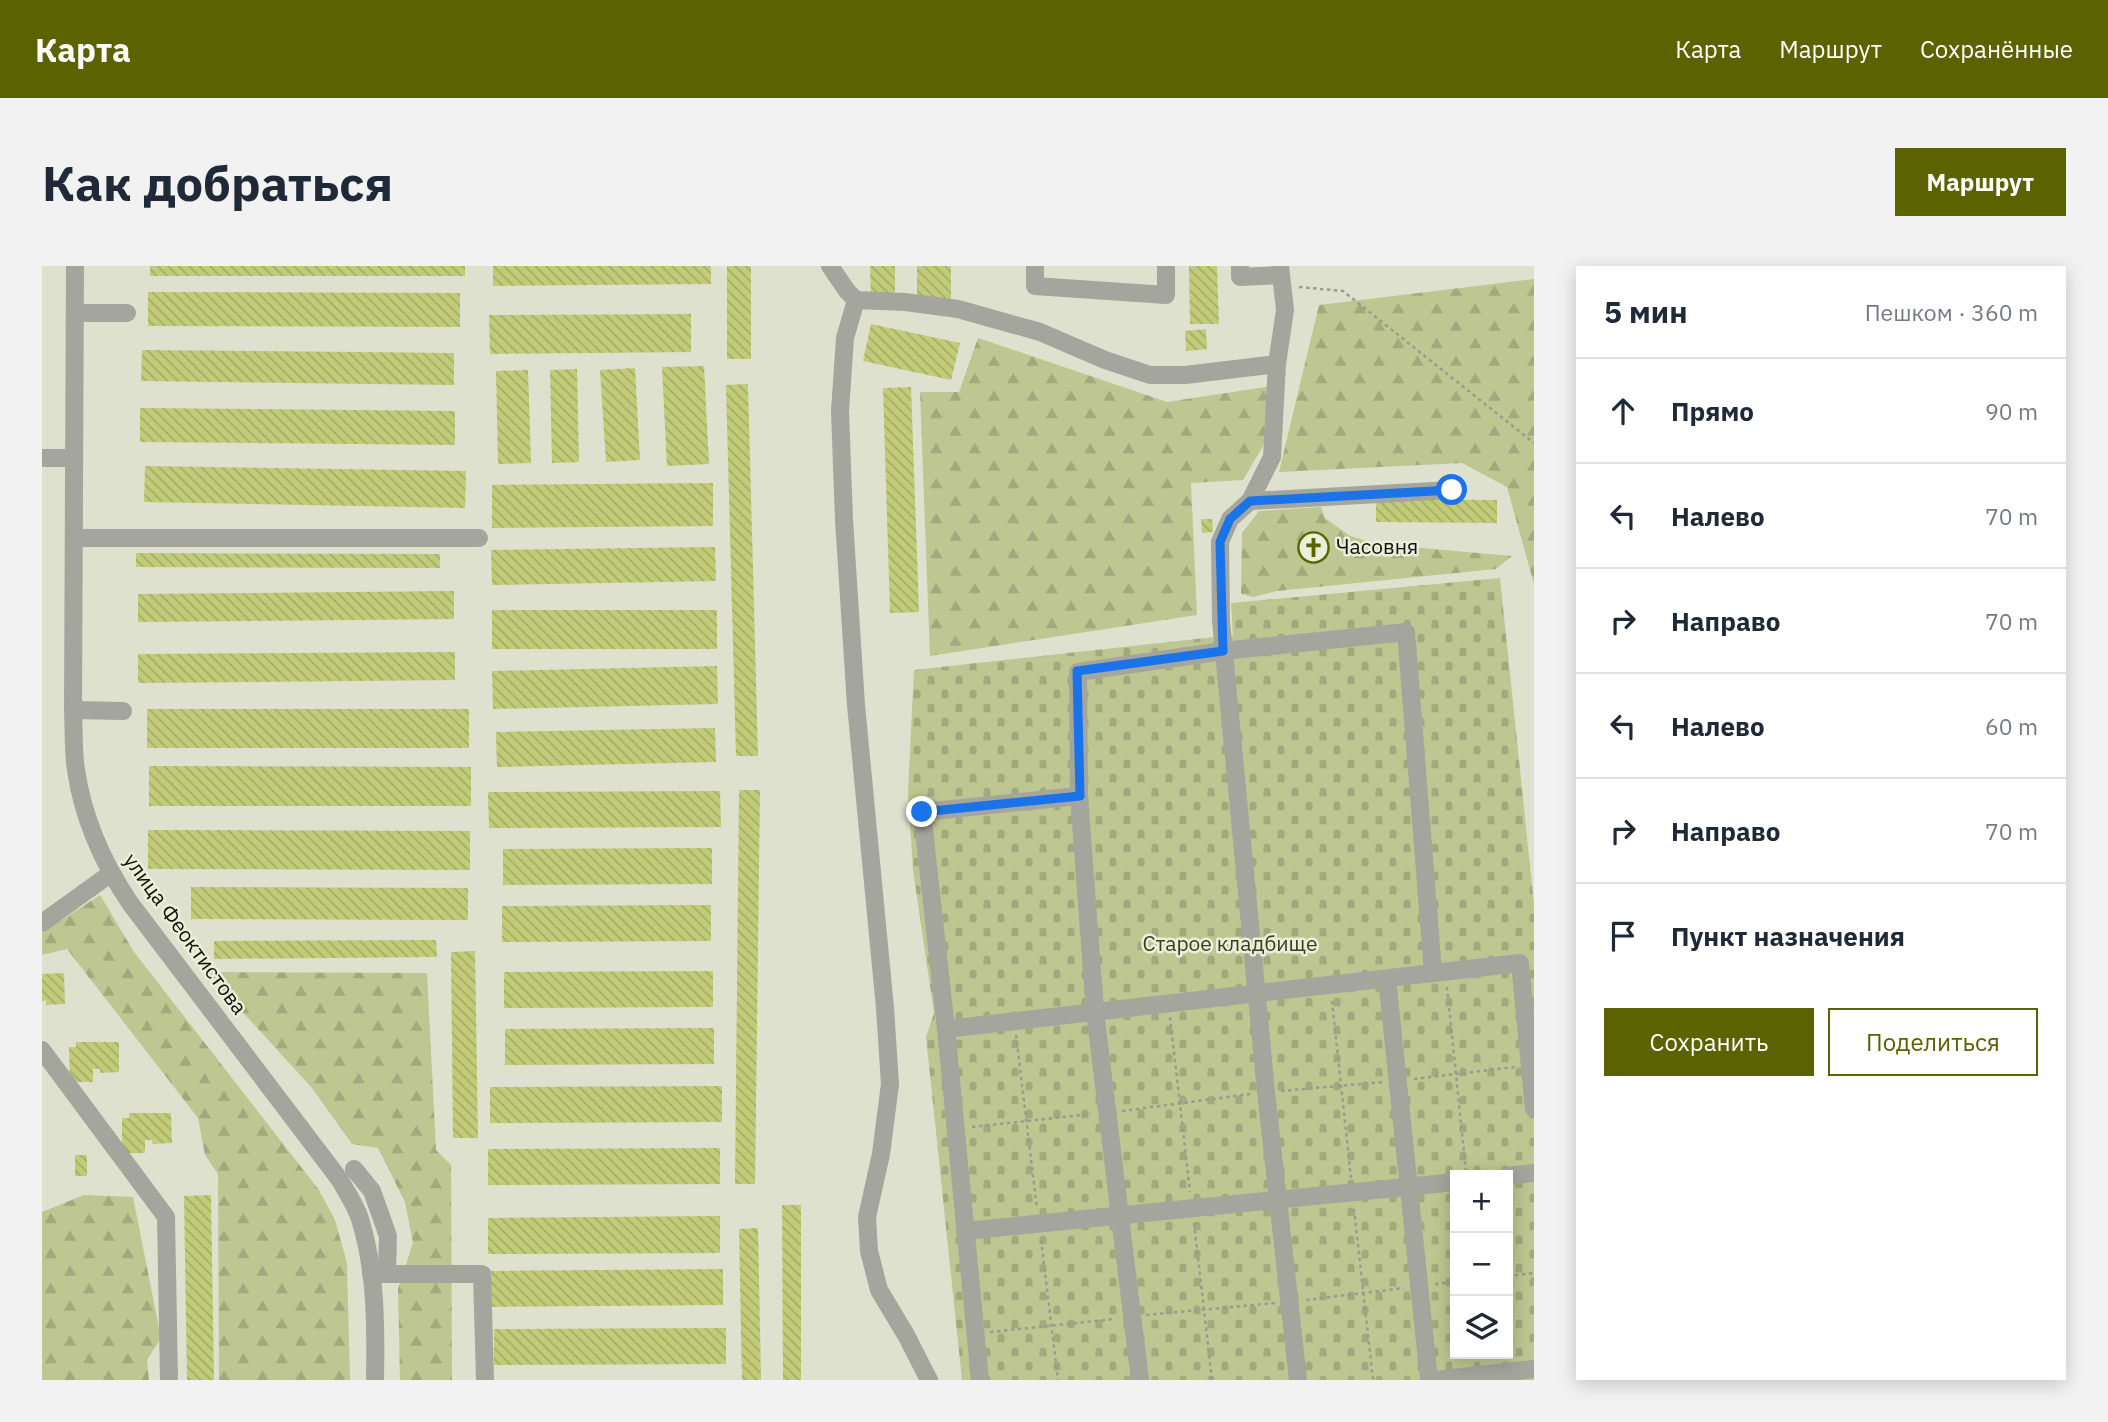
<!DOCTYPE html>
<html lang="ru">
<meta charset="utf-8">
<style>
:root{--surface:#fff;--page:#f2f2f3;--text:#1f2937;--muted:#747a83;--line:#e0e1e3;--accent:#5b6300}
body{margin:0;font-family:"IBM Plex Sans",sans-serif;background:var(--page);color:var(--text)}
.controls{position:absolute;right:21px;bottom:21px;display:grid;overflow:hidden;border-radius:0px;box-shadow:0 4px 18px #0003}
.controls button{width:63px;height:63px;display:grid;place-items:center;padding:0;border:0;border-bottom:2px solid var(--line);background:var(--surface);color:var(--text);font:35px sans-serif}
.stop{position:absolute;width:21px;height:21px;margin:-16px;border:5px solid #1a73e8;border-radius:50%;background:#fff}
.stop.end{background:#1a73e8;border-color:#fff;box-shadow:0 2px 7px #0008}
.list{margin:0;padding:0;list-style:none}
h2{display:flex;justify-content:space-between;align-items:center;height:91px;margin:0;padding:0 28px;font-size:30px}
h2 small{font-size:23px;font-weight:400;color:var(--muted)}
.list li{display:grid;grid-template-columns:46px 1fr auto;gap:21px;align-items:center;box-sizing:border-box;height:105px;padding:0 28px;border-top:2px solid var(--line)}
.list b{display:block;font-size:26px;white-space:nowrap}
.list em{font-size:23px;font-style:normal;color:var(--muted)}
.actions{display:flex;gap:14px;padding:21px 28px}
.actions a{flex:1;padding:16px 0;border:2px solid var(--accent);border-radius:0px;text-align:center;font-size:24px;color:var(--accent)}
.actions .main{background:var(--accent);color:#fff}
.icon{flex:none;width:38px;height:38px;fill:none;stroke:currentColor;stroke-width:2;stroke-linecap:round;stroke-linejoin:round}
.map{position:relative;flex:none;width:1492px;height:1114px;overflow:hidden;border-radius:0px}
header{display:flex;align-items:center;gap:42px;box-sizing:border-box;height:98px;padding:0 35px;background:var(--accent);color:#fff}
header strong{font-size:33px}
nav{display:flex;gap:38px;margin-inline-start:auto;font-size:24px}
.intro{display:flex;align-items:center;justify-content:space-between;box-sizing:border-box;height:168px;padding:0 42px}
h1{margin:0;font-size:49px}
.button{padding:18px 32px;border-radius:0px;background:var(--accent);color:#fff;font-size:24px;font-weight:700}
main{display:flex;gap:42px;padding:0 42px}
aside{flex:1;background:var(--surface);border-radius:0px;box-shadow:0 4px 18px #0003}
.map>svg:first-child{display:block}
.forest{fill:url(#forest-firs)}
.cemetery{fill:url(#cemetery-stones);fill-rule:evenodd}
.building{fill:url(#building-back-hatch)}
.lines{fill:none;stroke-linecap:round;stroke-linejoin:round}
.path{stroke:#9a9d8d;stroke-width:2.5;stroke-dasharray:3.5 3.5;stroke-linecap:butt}
.minor{stroke:#a4a59c;stroke-width:18}
.route{stroke:#1a73e8;stroke-width:9}
.labels{text-anchor:middle;stroke-width:5;stroke-linejoin:round;paint-order:stroke}
.poi-label{font-size:21px;fill:#11120b;stroke:#ebefda;text-anchor:start}
.street-label{font-size:21px;fill:#11120b;stroke:#ebefda}
.park-label{font-size:21px;fill:#393d19;stroke:#ebefda}
</style>
<header>
<strong>Карта</strong>
<nav><a>Карта</a><a>Маршрут</a><a>Сохранённые</a></nav>
</header>
<div class="intro"><h1>Как добраться</h1><a class="button">Маршрут</a></div>
<main>
<div class="map">
<svg width="1492" height="1114" viewBox="0 0 1492 1114">
<defs>
<pattern id="forest-firs" width="22" height="20" patternUnits="userSpaceOnUse" patternTransform="scale(1.75)"><rect width="22" height="20" fill="#bec691"/><path d="M5 1l3.5 6h-7zM16 11l3.5 6h-7z" fill="#a2a97c"/></pattern>
<pattern id="cemetery-stones" width="16" height="16" patternUnits="userSpaceOnUse" patternTransform="scale(1.75)"><rect width="16" height="16" fill="#bec691"/><path d="M2 7V4a2 2 0 0 1 4 0v3zM10 15v-3a2 2 0 0 1 4 0v3z" fill="#a2a97c"/></pattern>
<pattern id="building-back-hatch" width="6" height="6" patternUnits="userSpaceOnUse" patternTransform="scale(1.75)"><rect width="6" height="6" fill="#c1cb78"/><path d="M-1 5l2 2M0 0l6 6M5-1l2 2" fill="none" stroke="#a5ad66"/></pattern>
</defs>
<rect width="100%" height="100%" fill="#dee1cd"/>
<!-- forest -->
<g class="forest">
<path d="M1492,13V318L1465,221L1420,197L1237,206L1277,39Z"/>
<path d="M936,72L1125,136L1237,119L1221,180L1201,214L1149,217L1155,349L888,390L878,126H917Z"/>
<path d="M1279,241L1283,252L1308,270L1334,278L1470,290L1454,303L1235,325L1211,331L1199,328L1200,267L1217,245Z"/>
<path d="M58,629L92,686L277,924L293,954L305,997L308,1114H177L176,908L163,889L156,852L25,683L0,689V667Z"/>
<path d="M164,706L385,707L394,884L409,899L410,1114H358L356,1023L371,977L363,936L336,882L310,878L270,822Z"/>
<path d="M42,929L91,931L119,1072L105,1094L107,1114H0V946Z"/>
</g>
<!-- cemetery -->
<path class="cemetery" d="M1458,312L1492,638V1114H920L884,771L892,747L871,604L866,525L872,404L1191,369L1189,337ZM1413,909H1466V1088H1413Z"/>
<!-- building -->
<g class="building">
<rect x="108" y="0" width="315" height="10"/>
<path d="M451,0H669V18L451,20Z"/>
<rect x="685" y="0" width="24" height="93"/>
<path d="M828,0H853V33H829Z"/>
<rect x="875" y="0" width="34" height="33"/>
<path d="M1147,0H1175L1177,58H1148Z"/>
<path d="M106,26L418,27V61L106,60Z"/>
<path d="M649,48V86L448,88L447,49Z"/>
<path d="M829,58L918,77L909,114L821,95Z"/>
<path d="M1164,63L1165,83L1144,85L1143,65Z"/>
<path d="M100,84L412,87V119L99,115Z"/>
<path d="M662,100L667,198L625,200L620,101Z"/>
<path d="M593,102L598,194L564,196L558,104Z"/>
<path d="M535,103L537,196L510,197L508,104Z"/>
<path d="M486,104L489,197L456,198L454,105Z"/>
<path d="M706,118L716,490H694L684,119Z"/>
<path d="M869,121L877,346L848,347L841,122Z"/>
<path d="M98,142L413,145V179L98,176Z"/>
<path d="M103,200L424,205L423,242L102,236Z"/>
<path d="M671,217V260L450,262V219Z"/>
<path d="M1334,233L1455,234V257L1334,256Z"/>
<path d="M1159,253H1170L1171,266L1160,267Z"/>
<path d="M673,281L674,315L450,319L449,284Z"/>
<path d="M94,287L398,288V302L94,301Z"/>
<path d="M412,325V353L96,356V328Z"/>
<rect x="450" y="344" width="225" height="39"/>
<path d="M413,386V414L96,417V388Z"/>
<path d="M675,400L676,438L451,443L450,405Z"/>
<rect x="105" y="443" width="322" height="39"/>
<path d="M673,462L674,496L455,501L454,466Z"/>
<path d="M107,500L429,501V540H107Z"/>
<path d="M697,524H718L713,918H693Z"/>
<path d="M678,525L679,561L447,562L446,526Z"/>
<path d="M106,564L428,565V604L106,603Z"/>
<path d="M670,582V618L461,619V583Z"/>
<path d="M149,621L426,622V654L149,653Z"/>
<path d="M669,639V675L460,676V640Z"/>
<path d="M394,674L395,691L172,693V675Z"/>
<path d="M433,685L436,872H411L409,686Z"/>
<path d="M671,705V741L462,742V706Z"/>
<path d="M22,707L23,738L4,739V734L0,735V708Z"/>
<path d="M672,762V798L463,799V763Z"/>
<path d="M34,776H77V806L58,807V803H51V816H28L27,781H34Z"/>
<path d="M680,820V856L448,857V821Z"/>
<path d="M87,847H129L130,877L111,878L110,874H103V887H80V852H87Z"/>
<path d="M678,882V918L446,919V883Z"/>
<rect x="33" y="889" width="12" height="21"/>
<path d="M169,929L172,1114H145L142,930Z"/>
<path d="M740,939H759V1114H741Z"/>
<path d="M678,950V987L446,988V952Z"/>
<path d="M716,962L719,1114H700L697,963Z"/>
<path d="M681,1003V1039L449,1041V1005Z"/>
<path d="M684,1062V1098L452,1099V1063Z"/>
</g>
<g class="lines">
<!-- path -->
<g class="path">
<path d="M1257,21L1301,25L1492,177"/>
<path d="M1405,721L1424,906"/>
<path d="M1290,735L1309,912"/>
<path d="M1128,751L1148,926"/>
<path d="M974,769L995,943"/>
<path d="M1372,813L1473,801"/>
<path d="M1239,825L1341,816"/>
<path d="M1080,845L1208,828"/>
<path d="M930,861L1049,848"/>
<path d="M1312,943L1331,1114"/>
<path d="M1152,957L1170,1114"/>
<path d="M999,974L1016,1114"/>
<path d="M1466,1010L1492,1007"/>
<path d="M1393,1018L1413,1016"/>
<path d="M1264,1034L1362,1022"/>
<path d="M1104,1049L1233,1037"/>
<path d="M948,1066L1073,1053"/>
</g>
<!-- minor -->
<g class="minor">
<path d="M33,0L31,444C32,464 31,485 34,504C41,552 61,597 88,637L298,914C305,927 314,940 318,953C334,1005 334,1060 333,1114"/>
<path d="M788,0L805,25L814,34L863,36L916,43L998,66L1063,94L1108,109H1143L1235,98"/>
<path d="M993,0V20L1124,29V0"/>
<path d="M1198,0V11L1239,9"/>
<path d="M1238,0L1243,44L1235,98L1230,191L1208,235L1188,253L1178,276L1179,355L1224,826L1256,1114"/>
<path d="M814,34L803,72L798,145L802,254L814,439L843,742L848,818L839,888L825,951L827,985L837,1024L864,1069L887,1114"/>
<path d="M33,47H85"/>
<path d="M0,192H32"/>
<path d="M1208,235L1410,224"/>
<path d="M32,272H437"/>
<path d="M31,444L81,445"/>
<path d="M0,657L68,608"/>
<path d="M1345,713L1387,1114"/>
<path d="M904,763L880,546L1037,530"/>
<path d="M0,784L124,951L127,1114"/>
<path d="M312,903L330,925L346,970L345,1008"/>
<path d="M1466,910L1492,907"/>
<path d="M923,965L1413,916"/>
<path d="M329,1008H440L443,1114"/>
<path d="M938,1114L904,763L1478,697L1492,843"/>
<path d="M1098,1114L1053,746L1037,530L1036,406L1181,385L1364,366L1391,706"/>
<path d="M1393,1114L1492,1103"/>
</g>
</g>
<g class="lines">
<!-- route -->
<path class="route" d="M880,546L1038,530L1035,405L1181,385L1178,276L1188,253L1208,235L1410,224"/>
</g>
<!-- icons -->
<defs>
<symbol id="church-ring" viewBox="-11 -11 22 22"><circle r="9.5" fill="#ebefda" stroke="#5b6300" stroke-width="1.5"/><path d="M-1.2-6h2.4v3.5h3.3v2.4h-3.3V6h-2.4V-.1h-3.3v-2.4h3.3Z" fill="#5b6300"/></symbol>
</defs>
<g fill-rule="evenodd">
<use href="#church-ring" x="1254" y="264" width="35" height="35"/>
</g>
<g class="labels">
<!-- poi labels -->
<g class="poi-label">
<text x="1294" y="288">Часовня</text>
</g>
<!-- street labels -->
<g class="street-label">
<text transform="translate(143 668) rotate(54)" y="7">улица Феоктистова</text>
</g>
<!-- park labels -->
<g class="park-label">
<text x="1188" y="685">Старое кладбище</text>
</g>
</g>
</svg>
<div class="controls">
<button>+</button>
<button>−</button>
<button><svg class="icon" aria-label="layers" viewBox="0 0 24 24"><path d="M12 4l9 5-9 5-9-5zM3 14l9 5 9-5"/></svg></button>
</div>
<div class="stop" style="left:1410px;top:224px"></div>
<div class="stop end" style="left:880px;top:546px"></div>
</div>
<aside>
<h2>5 мин<small>Пешком · 360 m</small></h2>
<ul class="list">
<li><svg class="icon" aria-label="ahead" viewBox="0 0 24 24"><path d="M12 20V5M6 11l6-6 6 6"/></svg><div><b>Прямо</b></div><em>90 m</em></li>
<li><svg class="icon" aria-label="left" viewBox="0 0 24 24"><path d="M17 20v-9H6M10 6l-5 5 5 5"/></svg><div><b>Налево</b></div><em>70 m</em></li>
<li><svg class="icon" aria-label="right" viewBox="0 0 24 24"><path d="M7 20v-9h11M14 6l5 5-5 5"/></svg><div><b>Направо</b></div><em>70 m</em></li>
<li><svg class="icon" aria-label="left" viewBox="0 0 24 24"><path d="M17 20v-9H6M10 6l-5 5 5 5"/></svg><div><b>Налево</b></div><em>60 m</em></li>
<li><svg class="icon" aria-label="right" viewBox="0 0 24 24"><path d="M7 20v-9h11M14 6l5 5-5 5"/></svg><div><b>Направо</b></div><em>70 m</em></li>
<li><svg class="icon" aria-label="arrive" viewBox="0 0 24 24"><path d="M6 21V4h12l-3 4 3 4H6"/></svg><div><b>Пункт назначения</b></div></li>
</ul>
<div class="actions"><a class="main">Сохранить</a><a>Поделиться</a></div>
</aside>
</main>
